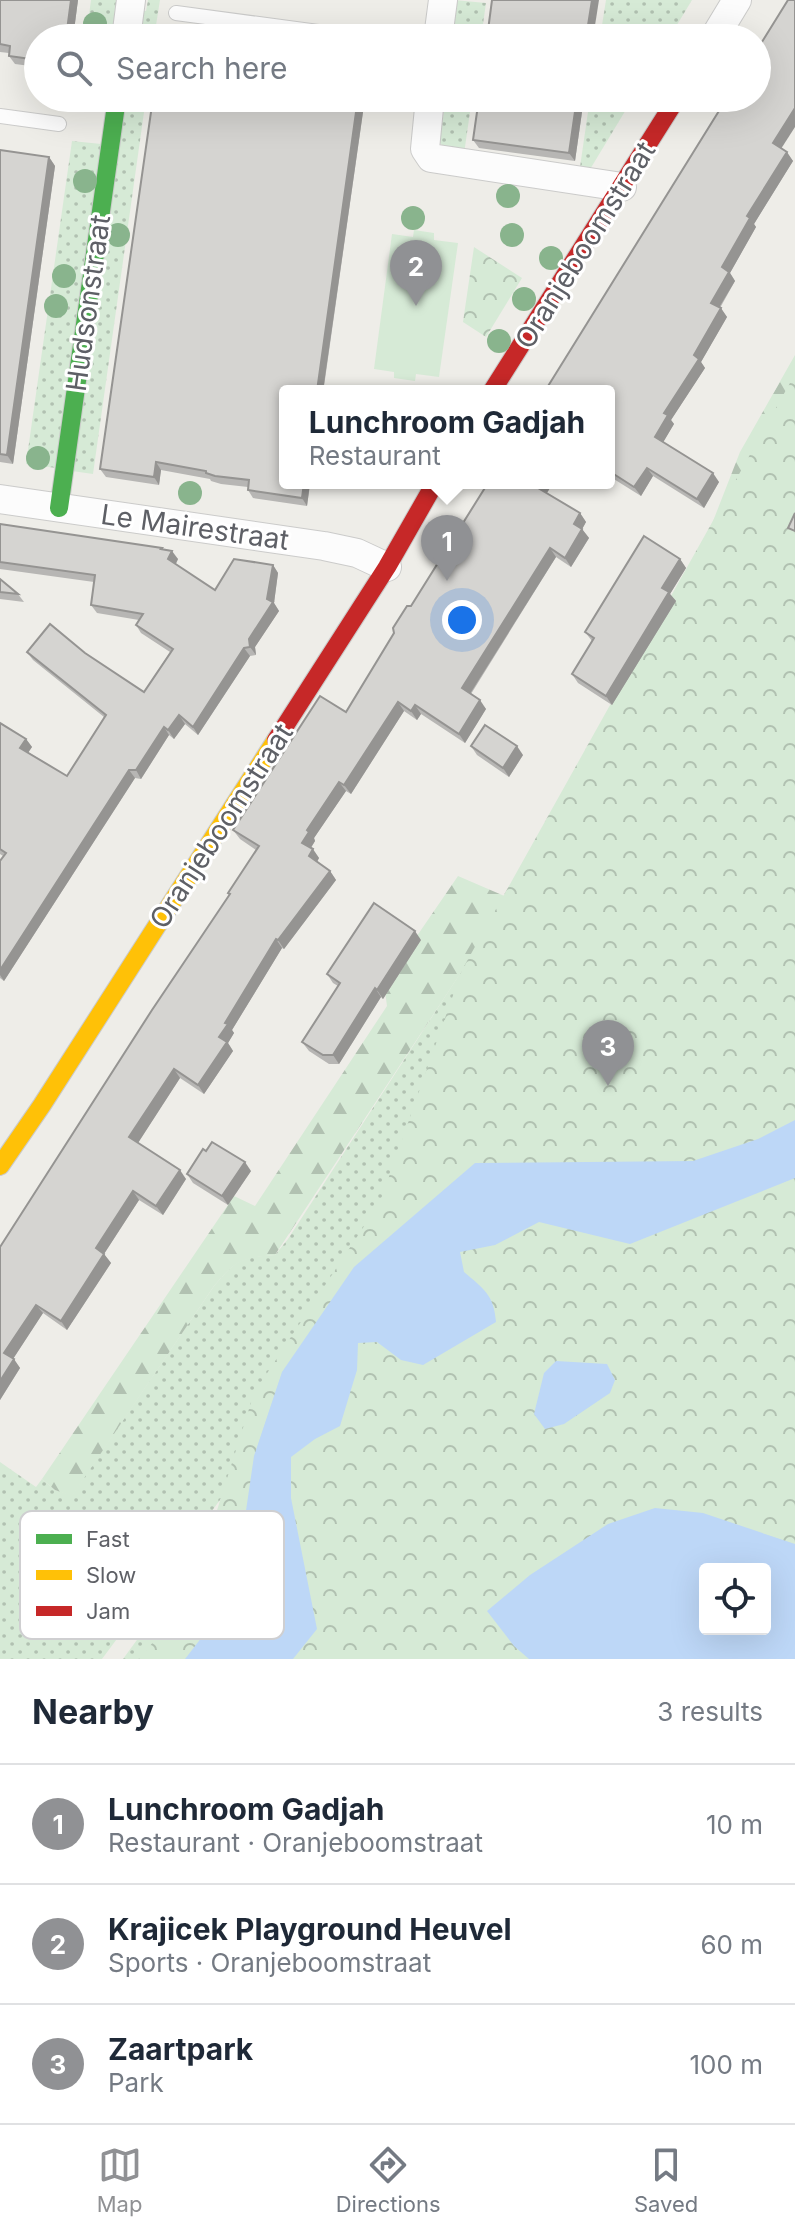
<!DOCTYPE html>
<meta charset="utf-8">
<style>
:root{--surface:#fff;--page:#f2f2f3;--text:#1f2937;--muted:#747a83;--line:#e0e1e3;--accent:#909194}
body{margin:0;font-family:Inter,sans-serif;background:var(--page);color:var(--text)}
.controls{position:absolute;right:24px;bottom:24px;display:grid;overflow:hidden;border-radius:8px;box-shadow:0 8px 32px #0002}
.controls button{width:72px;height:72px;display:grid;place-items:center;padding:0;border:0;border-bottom:2px solid var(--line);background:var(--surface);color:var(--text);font:40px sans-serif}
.you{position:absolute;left:462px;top:620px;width:28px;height:28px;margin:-20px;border:6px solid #fff;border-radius:50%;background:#1a73e8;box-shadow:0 0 0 12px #1a73e833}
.badge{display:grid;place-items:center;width:52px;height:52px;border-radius:50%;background:var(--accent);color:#fff;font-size:26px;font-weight:700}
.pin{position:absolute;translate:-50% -66px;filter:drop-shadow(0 2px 4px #0008)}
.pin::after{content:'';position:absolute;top:42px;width:28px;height:24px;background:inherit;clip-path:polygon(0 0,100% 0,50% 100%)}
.popup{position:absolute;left:279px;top:385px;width:336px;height:104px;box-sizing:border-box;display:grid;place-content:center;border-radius:8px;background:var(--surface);filter:drop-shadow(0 2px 6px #0005);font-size:26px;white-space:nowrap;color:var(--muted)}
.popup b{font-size:30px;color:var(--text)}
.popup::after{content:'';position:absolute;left:50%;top:100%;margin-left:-16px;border:16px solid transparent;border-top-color:var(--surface)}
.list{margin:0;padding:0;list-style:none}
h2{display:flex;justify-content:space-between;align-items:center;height:104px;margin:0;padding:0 32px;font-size:34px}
h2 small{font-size:26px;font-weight:400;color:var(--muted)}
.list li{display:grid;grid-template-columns:52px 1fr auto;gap:24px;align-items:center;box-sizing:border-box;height:120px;padding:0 32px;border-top:2px solid var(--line)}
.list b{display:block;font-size:30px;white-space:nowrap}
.list p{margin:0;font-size:26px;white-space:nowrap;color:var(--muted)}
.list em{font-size:26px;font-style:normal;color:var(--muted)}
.icon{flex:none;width:44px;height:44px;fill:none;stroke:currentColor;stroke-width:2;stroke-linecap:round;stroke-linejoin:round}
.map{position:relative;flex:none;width:795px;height:1659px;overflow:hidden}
.search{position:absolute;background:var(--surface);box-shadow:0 8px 32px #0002;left:24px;right:24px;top:24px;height:88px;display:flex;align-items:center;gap:20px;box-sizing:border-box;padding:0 28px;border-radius:44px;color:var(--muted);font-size:30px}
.sheet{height:464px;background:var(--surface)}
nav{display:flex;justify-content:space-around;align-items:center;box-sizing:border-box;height:112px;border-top:2px solid var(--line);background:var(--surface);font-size:22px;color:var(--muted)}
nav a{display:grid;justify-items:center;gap:4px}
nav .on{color:var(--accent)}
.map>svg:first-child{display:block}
.grass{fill:url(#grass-dots)}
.forest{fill:url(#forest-firs)}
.park{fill:url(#park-crowns);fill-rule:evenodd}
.pitch{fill:#d6ead6}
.water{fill:#bdd7f7;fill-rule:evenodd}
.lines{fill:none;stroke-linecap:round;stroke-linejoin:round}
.lane-casing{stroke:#cbcbca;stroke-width:16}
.street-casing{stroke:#cbcbca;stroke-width:30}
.fast-casing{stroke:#cbcbca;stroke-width:20}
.slow-casing{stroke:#cbcbca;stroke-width:20}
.jam-casing{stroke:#cbcbca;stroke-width:20}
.lane{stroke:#fcfcfc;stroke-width:14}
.street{stroke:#fcfcfc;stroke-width:28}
.fast{stroke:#4caf50;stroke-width:18}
.slow{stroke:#ffc107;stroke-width:18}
.jam{stroke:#c62828;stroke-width:18}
.tree{fill:#89b48d}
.wall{fill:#b7b6b4}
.shaded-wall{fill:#959492}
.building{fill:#d5d4d1;stroke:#959492;stroke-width:2}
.labels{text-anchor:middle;stroke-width:6;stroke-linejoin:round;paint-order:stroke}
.street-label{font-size:28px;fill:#5e6066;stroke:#fff}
.key{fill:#fff;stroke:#cfcfd1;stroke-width:2}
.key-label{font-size:22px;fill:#5e6066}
</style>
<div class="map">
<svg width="795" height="1659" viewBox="0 0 795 1659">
<defs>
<pattern id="grass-dots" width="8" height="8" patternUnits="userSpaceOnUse" patternTransform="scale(2)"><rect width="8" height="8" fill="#d6ead6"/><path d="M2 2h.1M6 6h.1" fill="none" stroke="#b1c1b1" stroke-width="1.8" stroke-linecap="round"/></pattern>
<pattern id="forest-firs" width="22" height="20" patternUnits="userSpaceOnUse" patternTransform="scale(2)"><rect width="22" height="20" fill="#d6ead6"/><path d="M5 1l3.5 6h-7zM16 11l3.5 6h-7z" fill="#b1c1b1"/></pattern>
<pattern id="park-crowns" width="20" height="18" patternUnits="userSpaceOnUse" patternTransform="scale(2)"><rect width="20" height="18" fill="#d6ead6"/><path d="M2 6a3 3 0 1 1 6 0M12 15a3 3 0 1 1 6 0" fill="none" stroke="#b1c1b1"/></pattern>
</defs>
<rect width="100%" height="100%" fill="#eeede8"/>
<!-- grass -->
<g class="grass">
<path d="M91,0H121L116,38H86Z"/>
<path d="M148,0H160L154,38H136L141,10L146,11Z"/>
<path d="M454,0L486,3L481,38H448Z"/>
<path d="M606,0H692L669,38H600Z"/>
<path d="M126,98H146L93,474L72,471Z"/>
<path d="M439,98H472L464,154L445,148L439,142L444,111L438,110Z"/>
<path d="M590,98H633L586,176L579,174Z"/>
<path d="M72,141L101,144L56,468L26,464Z"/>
<path d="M485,935L512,946L185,1659H123L251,1484L243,1469L102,1659H0V1462L36,1487L42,1479L55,1490L72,1495L214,1286C236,1260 241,1257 275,1255L288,1239Z"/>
</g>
<!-- forest -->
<path class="forest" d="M795,355V510L485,936L275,1255C241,1258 236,1260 214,1286L72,1496L55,1490L42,1479L234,1196L255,1206L387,1006L384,984L458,876L509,898L683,598L740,452Z"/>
<!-- park -->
<g class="park">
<path d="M474,247L522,278L486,337L463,322Z"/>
<path d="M795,374V1659H139L189,1599L254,1393L380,1202L462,970ZM705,1569H765V1629H705Z"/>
</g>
<!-- pitch -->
<path class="pitch" d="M414,230L434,233V240L458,243L439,377L416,374L415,381L394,378V372L374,369L392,234L413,237Z"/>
<!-- water -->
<g class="water">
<path d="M795,1120V1178L630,1244L539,1222L495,1245L460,1252L464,1272C484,1289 494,1295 496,1322L423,1365L401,1360L377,1342L358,1343L357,1370L340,1426L315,1439L291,1457V1498L317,1629L293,1659H185L202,1637L237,1572L254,1456L282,1372L354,1267L475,1163L693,1161L758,1139Z"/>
<path d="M556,1361L607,1364L615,1380L610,1393L564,1424L545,1429L534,1414L544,1373Z"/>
<path d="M655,1508L703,1513L795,1544V1659H529L514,1646L487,1611L530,1575L608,1524ZM765,1569V1629H705V1569Z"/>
</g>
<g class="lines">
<defs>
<g id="lane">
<path d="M176,13L363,38"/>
<path d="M0,116L59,124"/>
</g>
<g id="street">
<path d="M126,38L131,0"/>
<path d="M438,38L443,0"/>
<path d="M714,38L737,0"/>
<path d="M430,98L425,149L431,158L622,187"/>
<path d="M0,499L324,546L357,553L387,567"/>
</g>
<path id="fast" d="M59,508L117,98"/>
<path id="slow" d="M0,1166L42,1105L276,740"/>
<g id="jam">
<path d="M492,391L677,98"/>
<path d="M276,740L387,567L435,483"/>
</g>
</defs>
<!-- lane casing -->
<use href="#lane" class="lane-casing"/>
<!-- street casing -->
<use href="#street" class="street-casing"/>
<!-- fast casing -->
<use href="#fast" class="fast-casing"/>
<!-- slow casing -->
<use href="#slow" class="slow-casing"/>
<!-- jam casing -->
<use href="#jam" class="jam-casing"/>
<!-- lane -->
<use href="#lane" class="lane"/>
<!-- street -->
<use href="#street" class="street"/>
<!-- fast -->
<use href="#fast" class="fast"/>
<!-- slow -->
<use href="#slow" class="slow"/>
<!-- jam -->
<use href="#jam" class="jam"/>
</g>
<!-- trees -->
<g class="tree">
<circle cx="95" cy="24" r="12"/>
<circle cx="85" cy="181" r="12"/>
<circle cx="508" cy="196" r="12"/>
<circle cx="413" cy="218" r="12"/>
<circle cx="118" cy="235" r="12"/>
<circle cx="512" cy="235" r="12"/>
<circle cx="551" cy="258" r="12"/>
<circle cx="64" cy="276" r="12"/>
<circle cx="524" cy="299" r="12"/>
<circle cx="56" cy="306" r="12"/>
<circle cx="499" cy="341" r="12"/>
<circle cx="38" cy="458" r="12"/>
<circle cx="190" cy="493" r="12"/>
</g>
<!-- wall -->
<g class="wall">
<path d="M0,0H78L73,38H38V67L15,64L9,56V53L0,52Z"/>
<path d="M153,98H365L307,506L253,498L248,490V487L221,484L211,481L210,479L161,470L159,485L106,477L100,469Z"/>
<path d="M479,98H584L575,161L479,148L473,140Z"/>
<path d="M782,148L793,161L754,224L756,227L730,273L735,281L720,308L727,317L701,362L705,368L671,420L674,424L663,442L719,482L704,508L653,476L641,496L609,476V391Z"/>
<path d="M0,150L49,157L55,166L13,464L0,462Z"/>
<path d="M488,483H553L547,493L580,513L586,522L582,529L589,538L571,567L556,557L471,694L486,709L465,743L421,714L417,720L404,711L351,794L346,791L314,838L315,841L311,848L319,858L317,862L330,871L336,880L284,949L282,948L232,1030L234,1033L228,1043L233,1051L204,1094L180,1078L138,1143L186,1179L163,1215L139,1200L104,1254L111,1263L67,1330L43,1313L13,1359L20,1368L0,1400V1247L230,895L228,893L256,850L240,839L233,830L346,712Z"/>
<path d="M0,524L162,548L178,559L176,564L215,590L273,565L278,573L274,603L279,611L255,647L256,655L250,656L198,735L185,724L174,739L169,735L141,779L135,778L4,981L0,978V861L3,856L0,854V723L26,739L32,747L28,752L67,776L104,717L33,660L27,652L85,653L144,692L170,652L141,633L136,625L139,620L97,613L91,605L94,582L0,569Z"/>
<path d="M680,559L686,568L670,594L676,601L612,705L578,683L572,674L592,641L585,632Z"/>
<path d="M0,579L18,594L24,602L0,599Z"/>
<path d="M471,746L523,755L509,777L477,755Z"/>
<path d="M421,940L383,999L381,997L339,1064H329L309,1051L302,1042L338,986L333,983L327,974Z"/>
<path d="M251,1171L228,1205L193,1183L187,1174Z"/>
</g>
<!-- shaded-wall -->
<g class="shaded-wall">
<path d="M71,0H78L73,38H66Z"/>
<path d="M592,0H599L593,38H586Z"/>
<path d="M358,98H365L323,391H317Z"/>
<path d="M577,98H584L575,161L569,153Z"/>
<path d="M795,108V127L779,152L773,143Z"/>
<path d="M787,152L793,161L754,224L756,227L730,273L735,281L717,311L711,303L722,267L747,216Z"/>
<path d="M49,157L55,166L13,464L7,455Z"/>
<path d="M721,308L727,317L701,362L705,368L671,420L674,424L661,446L655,437L664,413L694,355Z"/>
<path d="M156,462L161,470L159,485L154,477Z"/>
<path d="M647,468L653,476L641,496L634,487Z"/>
<path d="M713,473L719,482L704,508L697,499Z"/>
<path d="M304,483H310L307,506L302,498Z"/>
<path d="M541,483H553L545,496L538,488Z"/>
<path d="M580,513L586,522L580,533L574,524Z"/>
<path d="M582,529L589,538L571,567L565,558Z"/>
<path d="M550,548L556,557L468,697L462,688Z"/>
<path d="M172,551L178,559L174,567L168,559Z"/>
<path d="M680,559L686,568L670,594L676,601L612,705L606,696L662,588Z"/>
<path d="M273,565L278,573L274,603L279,611L255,647L256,655L250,647L249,639L267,599Z"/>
<path d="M244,648L250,656L198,735L193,727Z"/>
<path d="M480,700L486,709L465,743L459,734Z"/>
<path d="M398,702L404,711L351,794L344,785Z"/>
<path d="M415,705L421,714L417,720L411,711Z"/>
<path d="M179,715L185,724L174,739L168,730Z"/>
<path d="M164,727L169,735L141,779L136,770Z"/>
<path d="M26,739L32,747L26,756L20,748Z"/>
<path d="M517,746L523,755L509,777L503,768Z"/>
<path d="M129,770L135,778L4,981L0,975V970Z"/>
<path d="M339,782L346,791L314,838L315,841L308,852L302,843L307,830Z"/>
<path d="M313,849L319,858L315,865L309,856Z"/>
<path d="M330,871L336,880L284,949L278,940Z"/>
<path d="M415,931L421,940L383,999L377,990Z"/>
<path d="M276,939L282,948L232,1030L234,1033L228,1043L233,1051L204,1094L198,1085L225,1023Z"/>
<path d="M375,988L381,997L339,1064L333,1055Z"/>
<path d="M174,1069L180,1078L136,1146L129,1137Z"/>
<path d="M245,1162L251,1171L228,1205L222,1196Z"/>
<path d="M180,1170L186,1179L163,1215L156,1206Z"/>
<path d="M133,1191L139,1200L102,1257L96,1248Z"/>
<path d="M104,1254L111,1263L67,1330L61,1321Z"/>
<path d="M36,1305L43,1313L11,1362L4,1353Z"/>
<path d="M14,1359L20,1368L0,1400V1381Z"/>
</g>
<!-- building -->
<g class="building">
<path d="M0,0H71L66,38H38V60L9,56L10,46L0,44Z"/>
<path d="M492,0H592L586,38H487Z"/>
<path d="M788,0H795V108L773,143L787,152L747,216L750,218L722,267L729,272L711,303L721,308L694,355L699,359L664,413L668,415L655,437L713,473L697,499L647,468L634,487L609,471V391H545L727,98H757V50Z"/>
<path d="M153,98H358L317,391H285V483H304L302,498L248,490L249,480L215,476L206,473V471L156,462L154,477L100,469Z"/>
<path d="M479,98H577L569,153L473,140Z"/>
<path d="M0,150L49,157L7,455L0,454Z"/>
<path d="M488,483H541L538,488L580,513L574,524L582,529L565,558L550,548L462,688L480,700L459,734L415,705L411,711L398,702L344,785L339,782L307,830L309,832L302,843L313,849L309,856L330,871L278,940L276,939L225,1023L228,1024L219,1037L227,1042L198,1085L174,1069L129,1137L180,1170L156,1206L133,1191L96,1248L104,1254L61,1321L36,1305L4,1353L14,1359L0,1381V1247L152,1010L230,894L228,893L259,846L233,830L320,696L346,712L394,633L393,628L407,606H411Z"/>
<path d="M795,513V531L788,528Z"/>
<path d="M0,524L162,548L161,549L172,551L168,559L215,590L234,559L273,565L267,599L273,602L249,639L250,647L244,648L193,727L179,715L168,730L164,727L136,770H129L0,970V861L6,853L0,849V723L26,739L20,748L67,776L106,715L27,652L50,624L85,653L144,692L173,649L136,625L143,614L91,605L95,575L0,562Z"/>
<path d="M644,536L680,559L662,588L669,592L606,696L572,674L594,638L585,632Z"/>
<path d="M0,579L18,594L0,592Z"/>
<path d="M485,725L517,746L503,768L471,746Z"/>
<path d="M374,903L415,931L377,990L375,988L333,1055H323L302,1042L340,983L327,974Z"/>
<path d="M212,1142L245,1162L222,1196L187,1174L203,1149L206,1151Z"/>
</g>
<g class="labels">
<!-- street labels -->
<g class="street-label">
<text transform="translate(585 245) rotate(-58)" y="10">Oranjeboomstraat</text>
<text transform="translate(88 303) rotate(-82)" y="10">Hudsonstraat</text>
<text transform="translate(195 527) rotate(8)" y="10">Le Mairestraat</text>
<text transform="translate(221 826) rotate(-57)" y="10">Oranjeboomstraat</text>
</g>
</g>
<!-- legend -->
<rect x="20" y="1511" width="264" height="128" rx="12" class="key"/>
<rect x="36" y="1534" width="36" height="10" fill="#4caf50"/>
<rect x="36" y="1570" width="36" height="10" fill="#ffc107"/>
<rect x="36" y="1606" width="36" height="10" fill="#c62828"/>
<g class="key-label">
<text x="86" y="1547">Fast</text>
<text x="86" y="1583">Slow</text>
<text x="86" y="1619">Jam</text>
</g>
</svg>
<div class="controls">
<button><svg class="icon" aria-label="locate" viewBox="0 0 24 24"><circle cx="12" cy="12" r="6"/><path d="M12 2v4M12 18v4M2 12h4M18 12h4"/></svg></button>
</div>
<div class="you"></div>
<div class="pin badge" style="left:447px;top:581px">1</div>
<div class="popup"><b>Lunchroom Gadjah</b>Restaurant</div>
<div class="pin badge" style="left:416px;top:306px">2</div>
<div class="pin badge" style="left:608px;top:1086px">3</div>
<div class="search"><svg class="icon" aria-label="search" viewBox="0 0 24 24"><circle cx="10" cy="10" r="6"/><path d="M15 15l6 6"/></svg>Search here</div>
</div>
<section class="sheet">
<h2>Nearby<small>3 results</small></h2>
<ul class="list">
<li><span class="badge">1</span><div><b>Lunchroom Gadjah</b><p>Restaurant · Oranjeboomstraat</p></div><em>10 m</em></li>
<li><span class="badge">2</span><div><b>Krajicek Playground Heuvel</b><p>Sports · Oranjeboomstraat</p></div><em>60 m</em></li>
<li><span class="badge">3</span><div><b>Zaartpark</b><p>Park</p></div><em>100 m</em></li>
</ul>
</section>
<nav>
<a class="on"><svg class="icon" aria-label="map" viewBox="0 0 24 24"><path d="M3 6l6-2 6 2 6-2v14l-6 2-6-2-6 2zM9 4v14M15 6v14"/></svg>Map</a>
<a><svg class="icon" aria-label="directions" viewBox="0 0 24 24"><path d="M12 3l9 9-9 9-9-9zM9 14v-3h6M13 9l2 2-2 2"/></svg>Directions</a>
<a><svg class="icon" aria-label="saved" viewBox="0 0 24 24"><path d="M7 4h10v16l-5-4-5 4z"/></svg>Saved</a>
</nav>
